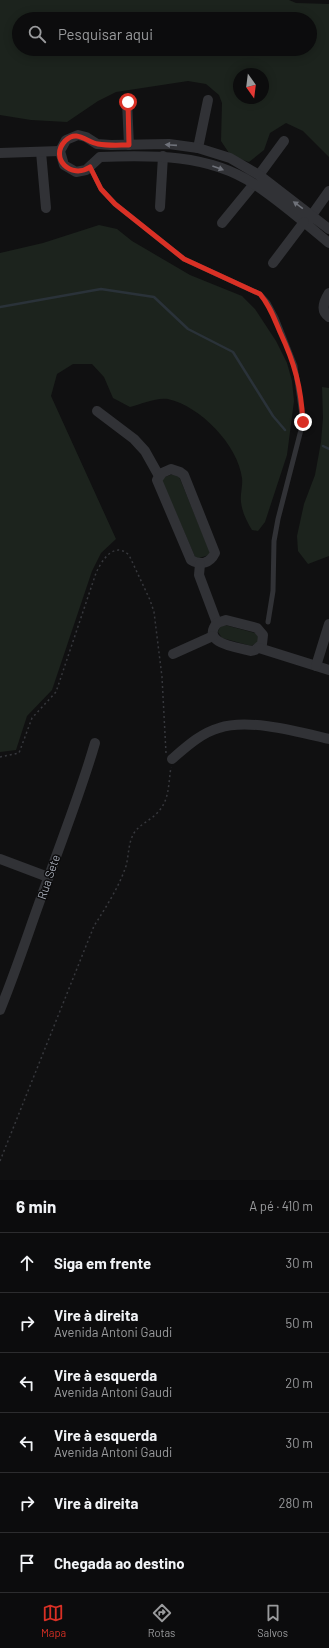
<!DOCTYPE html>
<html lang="pt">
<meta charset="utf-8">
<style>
:root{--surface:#0c0c0d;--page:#1a1a1b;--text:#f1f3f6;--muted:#9a9b9d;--line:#2c2c2e;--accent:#d93025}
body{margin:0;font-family:Barlow,sans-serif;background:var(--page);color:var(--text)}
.compass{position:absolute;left:233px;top:68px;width:36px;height:36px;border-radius:50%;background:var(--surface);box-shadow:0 2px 10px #0003;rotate:166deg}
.stop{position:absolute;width:12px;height:12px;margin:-9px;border:3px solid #d93025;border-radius:50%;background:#fff}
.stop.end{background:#d93025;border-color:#fff;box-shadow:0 1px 4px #0008}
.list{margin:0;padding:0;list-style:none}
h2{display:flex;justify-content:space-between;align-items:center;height:52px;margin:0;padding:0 16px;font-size:17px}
h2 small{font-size:13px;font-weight:400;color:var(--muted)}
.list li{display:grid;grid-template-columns:26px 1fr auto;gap:12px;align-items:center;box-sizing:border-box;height:60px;padding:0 16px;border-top:1px solid var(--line)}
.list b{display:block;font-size:15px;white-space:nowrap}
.list p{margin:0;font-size:13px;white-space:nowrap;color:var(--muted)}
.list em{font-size:13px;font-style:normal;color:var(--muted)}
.icon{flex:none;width:22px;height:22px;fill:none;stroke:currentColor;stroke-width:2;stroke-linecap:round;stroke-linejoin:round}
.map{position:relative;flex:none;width:329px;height:1180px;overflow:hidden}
.search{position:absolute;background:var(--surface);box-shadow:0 2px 10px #0003;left:12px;right:12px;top:12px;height:44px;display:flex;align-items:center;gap:10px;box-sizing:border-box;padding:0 14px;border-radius:22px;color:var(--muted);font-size:15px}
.sheet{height:412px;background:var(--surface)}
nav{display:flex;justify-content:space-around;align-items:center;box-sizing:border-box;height:56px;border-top:1px solid var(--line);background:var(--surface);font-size:11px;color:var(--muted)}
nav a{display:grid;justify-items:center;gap:2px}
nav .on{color:var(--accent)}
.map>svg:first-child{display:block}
.green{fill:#1c231d;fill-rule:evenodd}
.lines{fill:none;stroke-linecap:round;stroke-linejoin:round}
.stream{stroke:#2a3239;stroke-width:2.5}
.path{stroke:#37383d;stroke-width:1.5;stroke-dasharray:2 3;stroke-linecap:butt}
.lane{stroke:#313236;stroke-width:5}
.street{stroke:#313236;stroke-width:10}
.oneway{fill:#6f727a}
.route{stroke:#d93025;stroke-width:5}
.labels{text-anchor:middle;stroke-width:3;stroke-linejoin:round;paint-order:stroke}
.street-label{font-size:12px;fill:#a1a6b1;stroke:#0b0b0c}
</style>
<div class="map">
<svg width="329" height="1180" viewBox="0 0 329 1180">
<rect width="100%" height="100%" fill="#101011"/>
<!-- green -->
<g class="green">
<path d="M0,0H289L296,3L329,4V157L303,131L286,123L270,133L264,150L249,162L231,156L221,141L222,103L219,95L206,84L188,81L116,92L98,101L67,122L31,120L0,115ZM19,19H310V49H19ZM239,74H263V98H239Z"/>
<path d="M99,225L117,229L132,241L190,275L242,296L255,309L276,341L287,363L292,381L294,401L287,455L265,522L258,531L252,530C247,522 242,512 241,502C240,494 243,486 242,478C238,445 200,406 168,399C157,397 141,404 130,407L113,398L104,377L92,364H73L57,374L51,396L116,539L101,553L92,571L52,690L27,716L16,750L0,752V253L43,243Z"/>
<path d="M322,387L329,388V556L308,564L298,551L297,536L304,504L315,475L321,442L323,418Z"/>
<path d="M176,473L178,474L210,552L209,555L196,559L162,481V478Z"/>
<path d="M225,625L255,633L258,636V642L251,646L222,638L218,632L220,627Z"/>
</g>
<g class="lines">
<!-- stream -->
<g class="stream">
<path d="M0,307L101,289L154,297L188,329L233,352L273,416L285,430"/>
<path d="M323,446L329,449"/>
</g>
<!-- path -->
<g class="path">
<path d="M0,757L19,753L32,718L56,692L96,573C102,560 114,541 129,555L150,600L154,612L162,677L166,753"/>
<path d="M0,1161L94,926C106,907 119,887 126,866C129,855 128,843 134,833C139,825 149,821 155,815C170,802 168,785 171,767"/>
</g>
<!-- lane -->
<path class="lane" d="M90,167L101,189L115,204L184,259L260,294L268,303L276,318L295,366L303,422L278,519L274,541L273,591L268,622"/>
<!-- street -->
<g class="street">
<path d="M127,102L129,145"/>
<path d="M198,148L208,100"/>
<path d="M41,152L46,208"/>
<path d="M0,153L60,151"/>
<path d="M259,175L284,141"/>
<path d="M160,207L163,156"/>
<path d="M312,215L329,191"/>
<path d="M222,223L254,184"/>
<path d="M329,229L259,175L230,158L198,148L169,144L111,145L97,144L86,137L78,135L66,140L60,151L64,165L76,172L86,170L100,157C152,155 209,154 254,184C281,202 305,223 329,243"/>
<path d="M273,263L304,222"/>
<path d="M329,293C324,301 320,311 329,317"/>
<path d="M97,411L134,439L145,451L159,476"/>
<path d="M171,469L180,472L184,475L215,553C210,563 201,566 191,560L157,480L162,473Z"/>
<path d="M200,564L199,575L217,623"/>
<path d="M226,620L257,628L263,635L262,644L255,650L251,651C238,647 200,644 217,623Z"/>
<path d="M259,648L329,670"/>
<path d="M173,654L213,636"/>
<path d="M316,666L329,624"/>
<path d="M172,759C186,747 201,733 219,728C249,718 299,732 329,739"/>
<path d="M0,859L48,877"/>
<path d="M0,1010C18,966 32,921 49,876C65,831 82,788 95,743"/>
</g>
</g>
<!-- one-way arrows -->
<defs><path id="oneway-solid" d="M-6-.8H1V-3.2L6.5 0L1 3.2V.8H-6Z"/></defs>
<g class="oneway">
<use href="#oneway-solid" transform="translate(171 145) rotate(-176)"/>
<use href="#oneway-solid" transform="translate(218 168) rotate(20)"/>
<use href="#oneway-solid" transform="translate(298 205) rotate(-144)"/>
</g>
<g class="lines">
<!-- route -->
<path class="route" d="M128,102L129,145C119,145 109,146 98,144C86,142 77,129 65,141C49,158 71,180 90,167L101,189L115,204L184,259L260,294C270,306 274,318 280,332C295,364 301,387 303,422"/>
</g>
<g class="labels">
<!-- street labels -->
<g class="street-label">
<text transform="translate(49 877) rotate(-71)" y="4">Rua Sete</text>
</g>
</g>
</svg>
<svg class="compass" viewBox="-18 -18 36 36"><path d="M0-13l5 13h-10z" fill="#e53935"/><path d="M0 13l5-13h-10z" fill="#9a9b9d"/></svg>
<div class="stop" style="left:128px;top:102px"></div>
<div class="stop end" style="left:303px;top:422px"></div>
<div class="search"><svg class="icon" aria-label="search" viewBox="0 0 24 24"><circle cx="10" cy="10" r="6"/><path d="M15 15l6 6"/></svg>Pesquisar aqui</div>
</div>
<section class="sheet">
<h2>6 min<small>A pé · 410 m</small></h2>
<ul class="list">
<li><svg class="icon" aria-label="ahead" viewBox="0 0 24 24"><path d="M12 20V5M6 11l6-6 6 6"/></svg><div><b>Siga em frente</b></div><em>30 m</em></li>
<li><svg class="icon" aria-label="right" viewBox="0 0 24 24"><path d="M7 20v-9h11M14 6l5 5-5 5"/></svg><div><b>Vire à direita</b><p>Avenida Antoni Gaudi</p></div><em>50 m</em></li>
<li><svg class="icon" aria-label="left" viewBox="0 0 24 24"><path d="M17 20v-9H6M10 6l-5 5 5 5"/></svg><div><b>Vire à esquerda</b><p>Avenida Antoni Gaudi</p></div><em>20 m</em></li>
<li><svg class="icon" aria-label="left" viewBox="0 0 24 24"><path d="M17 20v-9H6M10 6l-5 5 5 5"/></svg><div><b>Vire à esquerda</b><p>Avenida Antoni Gaudi</p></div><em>30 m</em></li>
<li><svg class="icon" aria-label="right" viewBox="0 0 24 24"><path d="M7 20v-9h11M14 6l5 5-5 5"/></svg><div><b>Vire à direita</b></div><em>280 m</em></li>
<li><svg class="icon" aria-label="arrive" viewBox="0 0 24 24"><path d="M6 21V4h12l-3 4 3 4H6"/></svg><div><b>Chegada ao destino</b></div></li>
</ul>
</section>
<nav>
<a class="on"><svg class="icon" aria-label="map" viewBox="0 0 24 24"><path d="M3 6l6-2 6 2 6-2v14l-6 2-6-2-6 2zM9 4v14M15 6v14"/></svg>Mapa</a>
<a><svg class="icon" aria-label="directions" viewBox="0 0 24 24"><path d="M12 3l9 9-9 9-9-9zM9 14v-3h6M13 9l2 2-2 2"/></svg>Rotas</a>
<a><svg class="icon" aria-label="saved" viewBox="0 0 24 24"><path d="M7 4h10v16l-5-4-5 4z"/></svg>Salvos</a>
</nav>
